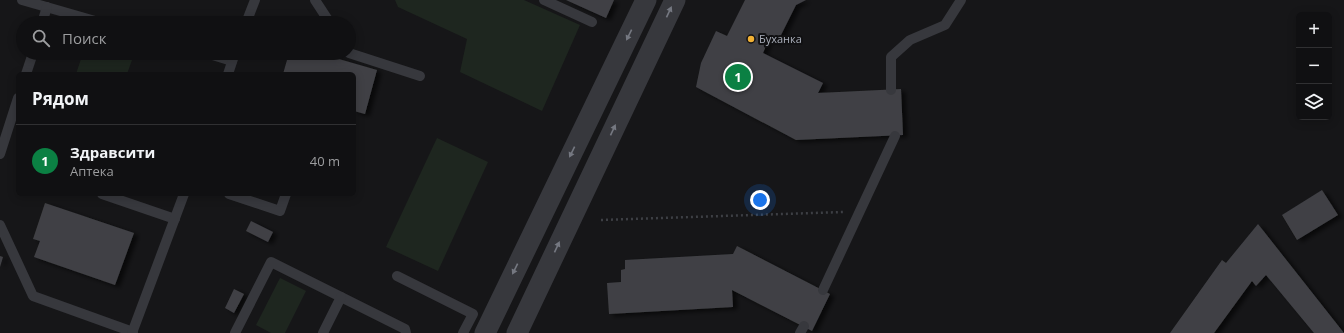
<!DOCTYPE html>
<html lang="ru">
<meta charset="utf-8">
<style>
:root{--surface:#101012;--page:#19191b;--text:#f1f3f6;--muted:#9c9d9f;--line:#303032;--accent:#0b8043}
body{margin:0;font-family:"Open Sans",sans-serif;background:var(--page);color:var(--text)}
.controls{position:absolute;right:12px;top:12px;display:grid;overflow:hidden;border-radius:6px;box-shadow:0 2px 10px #0003}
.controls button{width:36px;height:36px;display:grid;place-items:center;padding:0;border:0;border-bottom:1px solid var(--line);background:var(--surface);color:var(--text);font:20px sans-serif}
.you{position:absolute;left:760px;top:200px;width:14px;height:14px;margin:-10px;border:3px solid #fff;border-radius:50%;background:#1a73e8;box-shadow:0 0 0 6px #1a73e833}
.badge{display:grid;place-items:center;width:26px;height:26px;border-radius:50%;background:var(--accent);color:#fff;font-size:13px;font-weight:700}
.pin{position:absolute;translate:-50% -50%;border:2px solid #fff;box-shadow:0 1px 4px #0006}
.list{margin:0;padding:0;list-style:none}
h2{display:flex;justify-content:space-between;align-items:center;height:52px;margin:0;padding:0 16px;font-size:17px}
h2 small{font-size:13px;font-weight:400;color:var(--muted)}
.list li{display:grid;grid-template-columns:26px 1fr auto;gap:12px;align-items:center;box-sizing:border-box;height:72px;padding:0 16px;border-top:1px solid var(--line)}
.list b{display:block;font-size:15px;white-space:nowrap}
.list p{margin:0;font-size:13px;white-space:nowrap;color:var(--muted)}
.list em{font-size:13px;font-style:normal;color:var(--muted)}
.icon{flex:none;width:22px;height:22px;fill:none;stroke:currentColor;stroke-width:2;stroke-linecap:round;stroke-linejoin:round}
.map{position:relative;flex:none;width:1344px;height:333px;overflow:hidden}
.search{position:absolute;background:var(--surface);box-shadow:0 2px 10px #0003;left:16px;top:16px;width:340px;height:44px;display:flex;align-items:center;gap:10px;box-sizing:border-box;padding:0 14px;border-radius:22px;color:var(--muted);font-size:15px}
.panel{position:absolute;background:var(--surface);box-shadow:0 2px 10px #0003;left:16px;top:72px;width:340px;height:124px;border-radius:6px}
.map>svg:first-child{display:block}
.green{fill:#1e261f}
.building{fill:#404145;filter:url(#shadow)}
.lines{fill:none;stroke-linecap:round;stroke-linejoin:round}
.path{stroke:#3d3f44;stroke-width:2.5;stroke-dasharray:2 3;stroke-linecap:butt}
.service{stroke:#37383d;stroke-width:10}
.minor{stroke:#37383d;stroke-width:21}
.oneway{fill:#757881}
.poi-dot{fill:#f2b134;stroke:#111113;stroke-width:1.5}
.labels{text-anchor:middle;stroke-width:4;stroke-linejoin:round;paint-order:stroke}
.poi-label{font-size:11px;fill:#a8adb8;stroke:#111113;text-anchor:start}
</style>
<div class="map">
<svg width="1344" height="333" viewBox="0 0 1344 333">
<defs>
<filter id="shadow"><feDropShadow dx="4.5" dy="2.5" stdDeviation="2" flood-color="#0009"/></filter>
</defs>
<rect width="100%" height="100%" fill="#161618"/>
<!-- green -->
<g class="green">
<path d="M395,0H524L580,25L542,111L460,72L467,39L398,7Z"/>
<path d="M83,53H110L132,60L127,74H76Z"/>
<path d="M437,138L488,162L438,271L386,247Z"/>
<path d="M280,278L306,291L285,333H271L256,325Z"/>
</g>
<!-- building -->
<g class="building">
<path d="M566,0H614L606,18Z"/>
<path d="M745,0H806L796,5L777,43L769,39L763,53L823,83L818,93L901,89L903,135L796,140L696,87L701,63L716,31L727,36Z"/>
<path d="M289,53H318L377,70L365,114L354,111V74H283Z"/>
<path d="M1322,190L1338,215L1297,240L1282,215Z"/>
<path d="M45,203L134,233L115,285L34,257L40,241L33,239Z"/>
<path d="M251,221L273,232L268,242L246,231Z"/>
<path d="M1258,224L1344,333H1314L1266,275L1256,286L1252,281L1214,333H1170L1222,260L1226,263Z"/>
<path d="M737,246L830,294L812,331L732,290L733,307L609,314L607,283L621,282V270L625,269V260L733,254Z"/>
<path d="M0,256L3,257L0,267Z"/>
<path d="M234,289L244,294L234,313L225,308Z"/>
</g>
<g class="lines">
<!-- path -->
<path class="path" d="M601,220L843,212"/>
<!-- service -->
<g class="service">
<path d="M22,0L102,23"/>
<path d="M315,0L330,23"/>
<path d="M544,0L592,22"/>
<path d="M42,23L47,7"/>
<path d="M246,23L255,0"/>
<path d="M206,53L232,61"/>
<path d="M349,53L420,76"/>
<path d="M26,74L33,53"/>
<path d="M228,74L235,53"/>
<path d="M891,90V57L910,40L945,25L961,0"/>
<path d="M0,154L18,98"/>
<path d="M102,194L175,219"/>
<path d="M229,194L280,211L286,194"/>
<path d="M0,225L33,296L133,332"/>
<path d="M397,276L473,314L463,333"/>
<path d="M823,290L895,136"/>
<path d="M132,333L184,194"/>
<path d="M235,333L271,262L405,329L406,333"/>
<path d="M323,333L341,297"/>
<path d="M800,333L804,326"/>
</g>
<!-- minor -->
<g class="minor">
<path d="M485,333L646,0"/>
<path d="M517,333L675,0"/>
</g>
</g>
<!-- one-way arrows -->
<defs><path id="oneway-solid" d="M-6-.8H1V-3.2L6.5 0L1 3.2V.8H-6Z"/></defs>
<g class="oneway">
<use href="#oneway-solid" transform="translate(669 12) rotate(-65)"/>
<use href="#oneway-solid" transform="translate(629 35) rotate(116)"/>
<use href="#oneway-solid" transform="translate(613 130) rotate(-65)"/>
<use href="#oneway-solid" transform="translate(572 152) rotate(116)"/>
<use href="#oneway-solid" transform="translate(557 247) rotate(-65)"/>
<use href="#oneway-solid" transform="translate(515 269) rotate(116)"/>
</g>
<!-- markers -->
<circle class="poi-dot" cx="751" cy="39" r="4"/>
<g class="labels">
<!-- poi labels -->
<g class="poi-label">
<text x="759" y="43">Буханка</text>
</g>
</g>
</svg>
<div class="controls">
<button>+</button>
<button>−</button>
<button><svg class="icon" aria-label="layers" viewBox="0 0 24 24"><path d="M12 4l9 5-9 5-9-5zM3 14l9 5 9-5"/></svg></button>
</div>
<div class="you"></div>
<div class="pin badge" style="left:738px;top:77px">1</div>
<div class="search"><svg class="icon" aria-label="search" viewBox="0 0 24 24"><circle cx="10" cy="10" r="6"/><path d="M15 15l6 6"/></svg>Поиск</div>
<section class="panel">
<h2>Рядом<small></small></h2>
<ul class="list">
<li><span class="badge">1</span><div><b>Здравсити</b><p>Аптека</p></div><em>40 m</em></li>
</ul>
</section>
</div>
